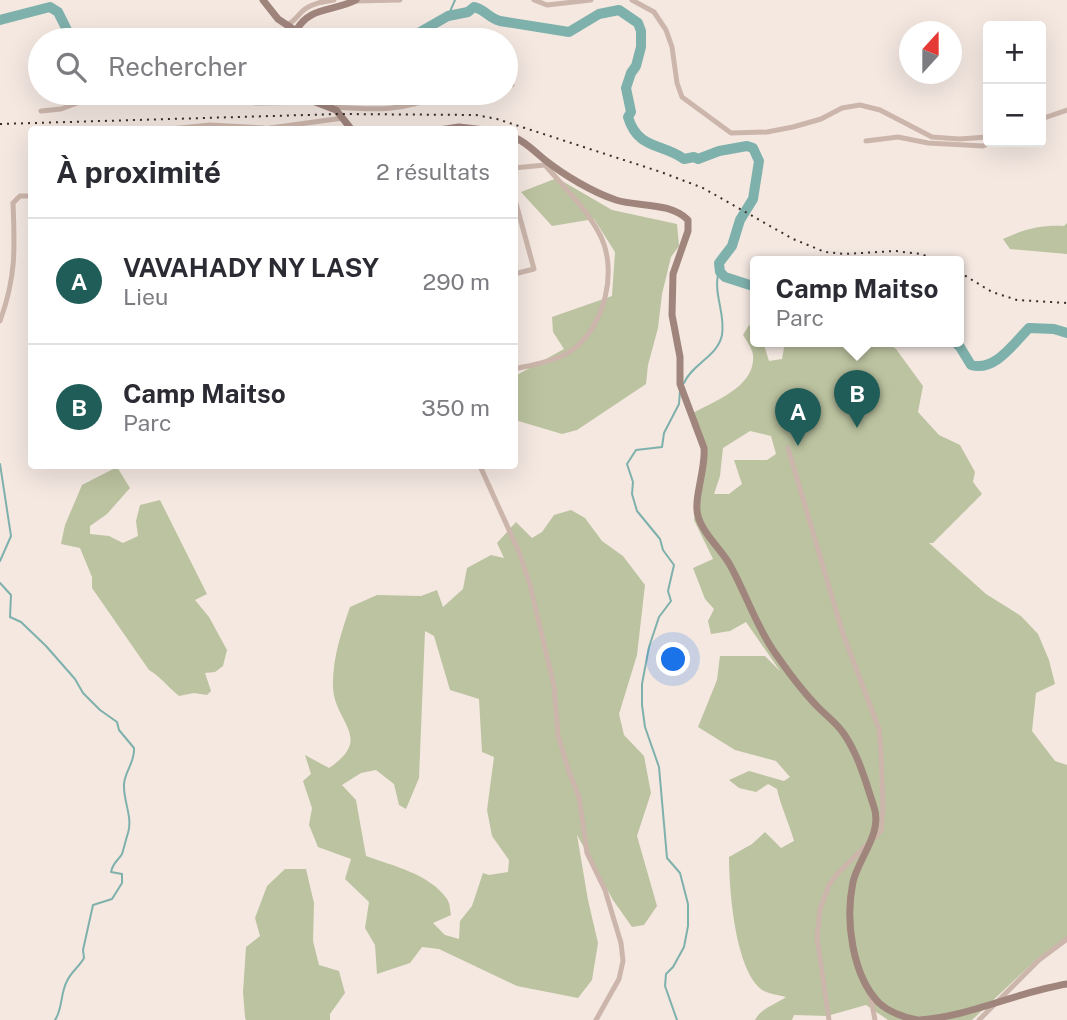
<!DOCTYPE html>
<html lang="fr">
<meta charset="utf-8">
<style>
:root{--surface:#fff;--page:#f7f7f7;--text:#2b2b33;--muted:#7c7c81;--line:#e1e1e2;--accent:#205d58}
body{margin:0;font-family:"Public Sans",sans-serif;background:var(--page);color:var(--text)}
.controls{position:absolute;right:21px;top:21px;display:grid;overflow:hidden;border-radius:7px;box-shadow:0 7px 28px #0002}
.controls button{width:63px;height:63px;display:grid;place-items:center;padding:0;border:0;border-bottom:2px solid var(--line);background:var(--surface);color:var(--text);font:35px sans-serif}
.compass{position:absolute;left:899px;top:21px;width:63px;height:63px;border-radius:50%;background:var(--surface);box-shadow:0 7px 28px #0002;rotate:21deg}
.you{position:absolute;left:674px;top:660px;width:24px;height:24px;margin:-18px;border:5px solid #fff;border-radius:50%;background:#1a73e8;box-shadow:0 0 0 10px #1a73e833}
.badge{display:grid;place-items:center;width:46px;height:46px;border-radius:50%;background:var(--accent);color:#fff;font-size:23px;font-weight:700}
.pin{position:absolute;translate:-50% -58px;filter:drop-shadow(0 2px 4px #0008)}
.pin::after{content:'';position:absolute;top:37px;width:24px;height:21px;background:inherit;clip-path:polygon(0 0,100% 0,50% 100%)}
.popup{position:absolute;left:750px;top:256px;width:214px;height:91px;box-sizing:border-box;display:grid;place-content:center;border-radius:7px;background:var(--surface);filter:drop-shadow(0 2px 5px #0005);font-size:23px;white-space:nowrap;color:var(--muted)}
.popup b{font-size:26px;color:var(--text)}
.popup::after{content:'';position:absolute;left:50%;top:100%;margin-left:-14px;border:14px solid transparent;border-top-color:var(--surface)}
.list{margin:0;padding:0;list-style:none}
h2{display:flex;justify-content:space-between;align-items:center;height:91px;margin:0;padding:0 28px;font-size:30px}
h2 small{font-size:23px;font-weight:400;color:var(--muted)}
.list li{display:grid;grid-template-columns:46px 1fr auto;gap:21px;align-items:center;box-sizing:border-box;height:126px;padding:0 28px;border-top:2px solid var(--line)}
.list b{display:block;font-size:26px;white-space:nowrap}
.list p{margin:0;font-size:23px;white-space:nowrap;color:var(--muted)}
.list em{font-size:23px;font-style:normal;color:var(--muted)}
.icon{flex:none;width:38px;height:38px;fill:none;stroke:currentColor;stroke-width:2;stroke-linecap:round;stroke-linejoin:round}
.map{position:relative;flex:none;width:1067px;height:1020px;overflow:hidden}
.search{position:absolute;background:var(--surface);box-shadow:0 7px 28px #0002;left:28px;top:28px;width:490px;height:77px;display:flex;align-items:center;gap:18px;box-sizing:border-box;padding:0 24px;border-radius:38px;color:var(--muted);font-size:26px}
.panel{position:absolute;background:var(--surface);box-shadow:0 7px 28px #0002;left:28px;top:126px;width:490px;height:343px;border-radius:7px}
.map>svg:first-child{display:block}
.green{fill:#bcc3a0;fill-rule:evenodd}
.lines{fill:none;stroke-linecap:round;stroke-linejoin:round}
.stream{stroke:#7fb1ac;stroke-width:2}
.river{stroke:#7fb1ac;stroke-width:10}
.street{stroke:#ccb6ac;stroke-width:5}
.secondary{stroke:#a0857d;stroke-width:7}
.rail{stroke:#3a2e2b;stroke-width:2;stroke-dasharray:2 5;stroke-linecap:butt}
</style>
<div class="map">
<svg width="1067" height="1020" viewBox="0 0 1067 1020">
<rect width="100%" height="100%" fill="#f4e8e1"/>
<!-- green -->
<g class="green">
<path d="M557,178L612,210L677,224L679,246L671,257L662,294L658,328L648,365L646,384L577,430L562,434L515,420V376L564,349L553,332L552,317L612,296L615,252L594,219L552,226L521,192Z"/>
<path d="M1067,223V254L1010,249L1003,239C1024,229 1041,225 1064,226Z"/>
<path d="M749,325L755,329L756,342H763L769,361L782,359L785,342H887L896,349L923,386L918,412L939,435L960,445L975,472L973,482L982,494L933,543H929L986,594L1021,616L1038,634L1049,660L1055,684L1036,693L1032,731L1055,761L1067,765V937L1037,959L972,1020H888L866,1005L827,1016L794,1015L792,1020H755C761,1008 775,1005 786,997C779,995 770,994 764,991C735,974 729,888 729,857L752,844L765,832L781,848L794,841C789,823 781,807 777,789L768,784L756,792L739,788L729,780L749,771L784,781L790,777L776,761L735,750L698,727L717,680L720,656H765L780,671L746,622L730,631L711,634L708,621L714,609L705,599L693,568L713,559L694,520L705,459L691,414C714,401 756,387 753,355C752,348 746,340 743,335ZM750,431L771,436L776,454L767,460H734L742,484L729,494H714L720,476L723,448Z"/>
<path d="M117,467L130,488L107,514L90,526V534L109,536L123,543L138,536L136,521L140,505L160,500L207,594L195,600L209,617L227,650L223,666L215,672L205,673L211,691L207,695L194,693L179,696C168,687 161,677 149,670L92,588V577L80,548L61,544L65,525L82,485Z"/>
<path d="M571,510L585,518L602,541L623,556L645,585L637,655L619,714L624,735L644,756L651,793L637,836L657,906L644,925L632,927L613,900L577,835L588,900L598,943L592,980L578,998L517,986L439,949L422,947L410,963L377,974L375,945L365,928L369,902L345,879L351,859L318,847L309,825L312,808L303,781L311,774L305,755L329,768C374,738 335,723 333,688C332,660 341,633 350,607L377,595L421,596L437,590L443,607L463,589L467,568L491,555L504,558L497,543L516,522L532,538L542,532L554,515ZM425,631L434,636L450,690L479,699L482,752L494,757L487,810L492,836L509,860L508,872L489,875L483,873L472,906L460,921L459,939L445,935L433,923L451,915C450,910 450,903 447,899C430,874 393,866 366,856L356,800L342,785L361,773L376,770L394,784L399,805L406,809L419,778Z"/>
<path d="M285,869H306L314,903L313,941L319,965L339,971L345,993L330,1014V1020H246L245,1017L243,992L246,947L260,936L255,918L267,886Z"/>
</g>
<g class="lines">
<!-- stream -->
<g class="stream">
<path d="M448,16L455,0"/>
<path d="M684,383C692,364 718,356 722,335C726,312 711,291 720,268"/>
<path d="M0,464L11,536L0,561"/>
<path d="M0,583L11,595L10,617L21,622L46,646L75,679L83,693L100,710L117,722L119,730L134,748C135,762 125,771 124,784C123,801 133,817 128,833C126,839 124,848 122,854C118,861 113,862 111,872L122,874V883L112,899L93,905L83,950L84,958C79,967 71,972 67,981C60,994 63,1008 55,1020"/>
<path d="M677,1020L665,986L666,974L673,967L684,947L688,926V904L680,873L667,858L659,767L645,727L642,705V684L649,647L659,617L671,601L668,591L674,565L663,550L660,539L637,511L632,494L633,482L627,464L636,450L662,447L664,433L679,404L680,391"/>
</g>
<!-- river -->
<g class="river">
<path d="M0,20L50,7L58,12L72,40"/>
<path d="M376,40L391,35L413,36L448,16L468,12L474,7C484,9 489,18 500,21L569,32L599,14L619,10L638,23L641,31V47L636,66L631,73L626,88L631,112L628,117C638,150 662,143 684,159L694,157L698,159L719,151L747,146L753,148L759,161L753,199L740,220L732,246L719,263L720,272L725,277L756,287"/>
<path d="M241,93H260"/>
<path d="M955,342L960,347L971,365C995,372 1014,343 1029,328L1054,329L1067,333"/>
</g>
<!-- street -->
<g class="street">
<path d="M534,0L547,5L591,0"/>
<path d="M632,0L654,12L666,30L672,47L677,83L682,97L731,133L767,132L793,127L821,119L842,108L860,105L880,110L932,137L959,139L988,137"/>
<path d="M355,1L400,0"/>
<path d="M286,25C295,22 297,15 305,9C313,3 323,2 334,0"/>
<path d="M506,83L512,85"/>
<path d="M333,107C375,110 404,112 444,93"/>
<path d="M41,111L61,109L80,102L231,100L257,103L315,102"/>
<path d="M1041,119L1067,110"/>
<path d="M263,129L343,118"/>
<path d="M102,130H105"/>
<path d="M160,130L210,125L264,128"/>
<path d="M866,141L898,137L928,143L983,146L992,142"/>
<path d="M514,168L545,165"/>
<path d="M514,196L534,269L514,274"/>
<path d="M0,321C16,277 15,250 13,203L20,196H32"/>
<path d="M514,369C532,365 556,361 571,351C605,327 619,269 599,233C586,208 563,186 545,165L547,162"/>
<path d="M788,448L843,634L879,729L881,751L883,808L881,831L837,874L829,885L820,909L817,938L829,1020"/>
<path d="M480,466L519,552L530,585L554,686L558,735L568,769L579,797L587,853L605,890L621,943L623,961L619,979L596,1020"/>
<path d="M870,994L875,1020"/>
<path d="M979,1020L1039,960L1067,939"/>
</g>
<!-- secondary -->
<g class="secondary">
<path d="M263,0L278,19L296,31L299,40"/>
<path d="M296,31C309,6 333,12 356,0"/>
<path d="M311,93L315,102L336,110L352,130"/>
<path d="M439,130L459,127L485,130"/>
<path d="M514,137C526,142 535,152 545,160C564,175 592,192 616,200C639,207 670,202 688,220V231L673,274L672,315L680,357V384L704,448C706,469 693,499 698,516C703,534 721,549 730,565C745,592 755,623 773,650C786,669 799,687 815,704C824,714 837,723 844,734C859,756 866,783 874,807C883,833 858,859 853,882C845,920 852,975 879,1003C890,1013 903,1017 917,1020"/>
<path d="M920,1020C971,1016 1017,992 1067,984"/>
</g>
<!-- rail -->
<g class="rail">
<path d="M0,124L340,114L476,115L497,119L661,172L703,188L793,239L825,252L844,254L895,251L921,254L942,262"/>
<path d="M959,272L992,292L1017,300L1067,303"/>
</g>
</g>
</svg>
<div class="controls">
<button>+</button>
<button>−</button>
</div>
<svg class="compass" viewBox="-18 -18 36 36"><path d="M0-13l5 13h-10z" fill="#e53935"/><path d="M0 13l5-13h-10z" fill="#7c7c81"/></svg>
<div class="you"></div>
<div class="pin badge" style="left:798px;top:446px">A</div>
<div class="pin badge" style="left:857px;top:428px">B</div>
<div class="popup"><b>Camp Maitso</b>Parc</div>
<div class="search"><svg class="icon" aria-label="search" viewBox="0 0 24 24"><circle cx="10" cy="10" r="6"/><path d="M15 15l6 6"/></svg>Rechercher</div>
<section class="panel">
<h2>À proximité<small>2 résultats</small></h2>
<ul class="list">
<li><span class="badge">A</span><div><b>VAVAHADY NY LASY</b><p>Lieu</p></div><em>290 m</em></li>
<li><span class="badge">B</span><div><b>Camp Maitso</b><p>Parc</p></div><em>350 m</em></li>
</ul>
</section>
</div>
